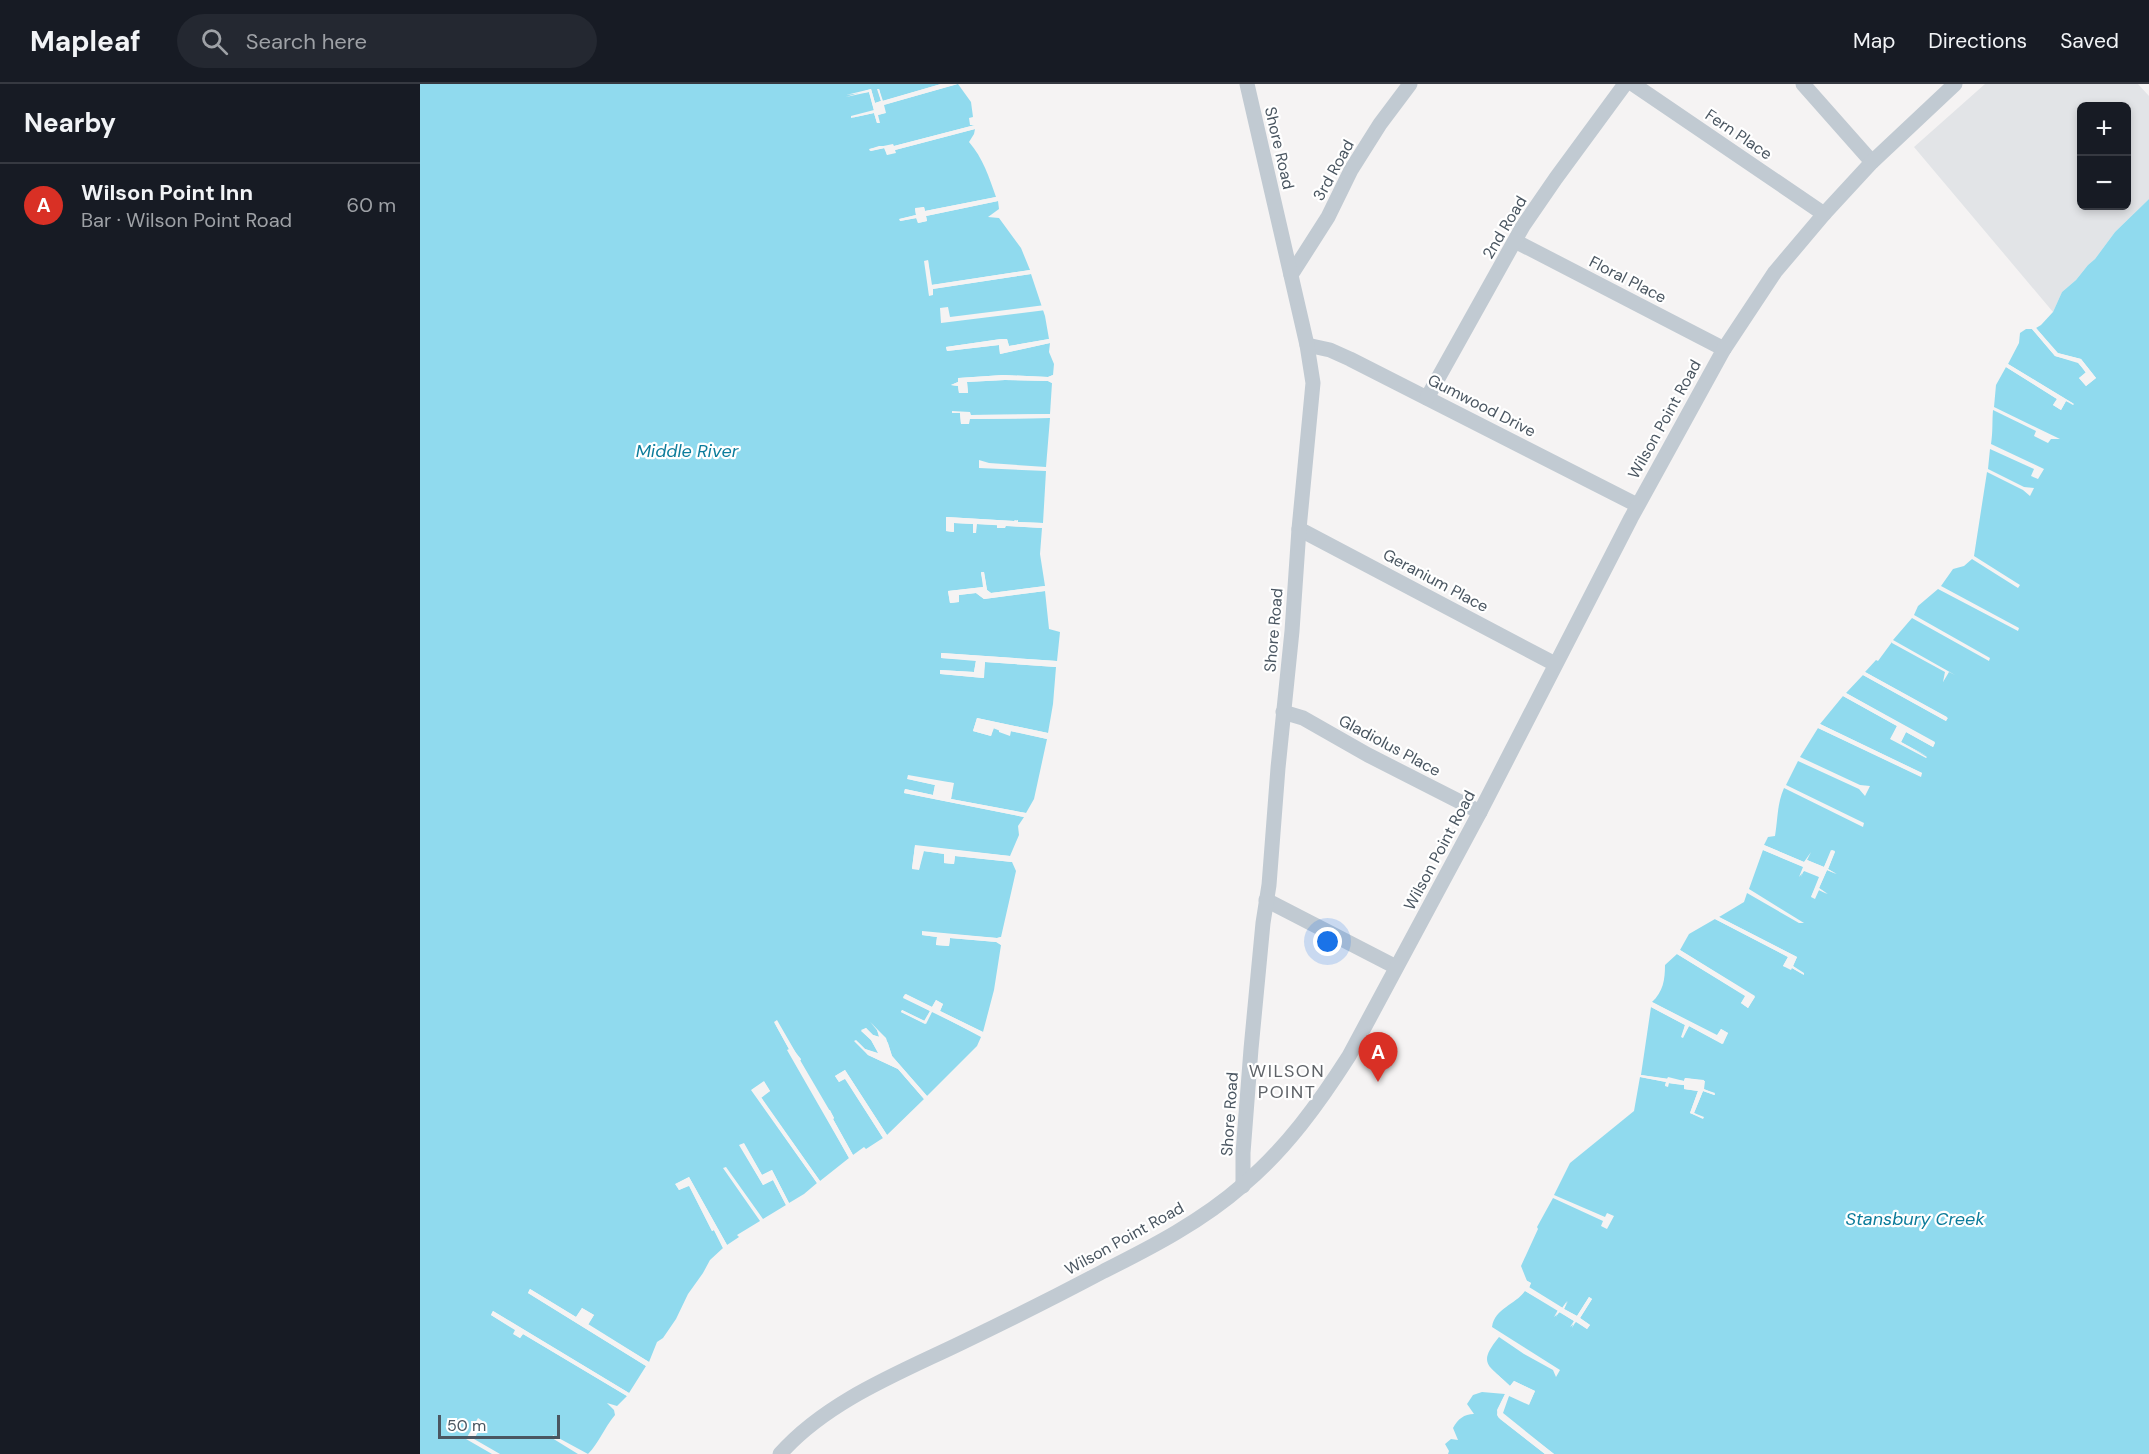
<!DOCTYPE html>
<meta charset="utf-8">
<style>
:root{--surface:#171b24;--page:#242831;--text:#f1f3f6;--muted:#9ea1a6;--line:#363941;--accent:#d93025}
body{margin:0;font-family:"DM Sans",sans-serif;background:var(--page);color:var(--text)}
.controls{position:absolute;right:18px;top:18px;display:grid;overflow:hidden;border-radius:9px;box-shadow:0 3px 9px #0003}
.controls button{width:54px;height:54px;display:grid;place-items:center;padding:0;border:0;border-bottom:2px solid var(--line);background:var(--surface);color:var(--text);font:30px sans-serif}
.scale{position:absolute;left:18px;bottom:15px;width:122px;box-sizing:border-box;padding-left:6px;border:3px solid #4a5661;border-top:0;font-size:16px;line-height:21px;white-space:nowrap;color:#4a5661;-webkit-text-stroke:4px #fff;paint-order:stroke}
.you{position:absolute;left:908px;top:858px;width:21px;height:21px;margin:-15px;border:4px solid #fff;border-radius:50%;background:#1a73e8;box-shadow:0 0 0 9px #1a73e833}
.badge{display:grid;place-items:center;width:39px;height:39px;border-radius:50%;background:var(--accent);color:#fff;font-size:20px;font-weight:700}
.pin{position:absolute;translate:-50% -50px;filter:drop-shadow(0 2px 3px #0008)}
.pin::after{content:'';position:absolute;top:32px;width:21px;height:18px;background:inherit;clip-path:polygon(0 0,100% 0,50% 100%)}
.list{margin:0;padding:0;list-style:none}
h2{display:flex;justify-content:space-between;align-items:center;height:78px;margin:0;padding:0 24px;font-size:26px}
h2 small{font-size:20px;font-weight:400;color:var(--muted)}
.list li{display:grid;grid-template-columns:39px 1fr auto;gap:18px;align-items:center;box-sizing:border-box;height:84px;padding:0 24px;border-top:2px solid var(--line)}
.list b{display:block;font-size:22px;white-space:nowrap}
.list p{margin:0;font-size:20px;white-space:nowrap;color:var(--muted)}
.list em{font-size:20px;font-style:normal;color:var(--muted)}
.icon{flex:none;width:33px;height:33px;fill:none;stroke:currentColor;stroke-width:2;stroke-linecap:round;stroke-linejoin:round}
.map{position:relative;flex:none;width:1729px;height:1370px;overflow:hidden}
header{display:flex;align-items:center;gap:36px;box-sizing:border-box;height:84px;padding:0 30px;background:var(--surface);border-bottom:2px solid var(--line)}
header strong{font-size:28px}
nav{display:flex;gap:33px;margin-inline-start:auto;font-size:21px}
.search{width:420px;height:54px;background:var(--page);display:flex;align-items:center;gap:15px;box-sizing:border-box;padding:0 21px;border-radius:33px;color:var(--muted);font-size:22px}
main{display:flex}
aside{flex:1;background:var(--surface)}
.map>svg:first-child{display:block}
.airport{fill:#e2e4e7;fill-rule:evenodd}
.water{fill:#90daee}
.pier{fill:#f5f3f3}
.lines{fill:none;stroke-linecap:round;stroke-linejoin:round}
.minor{stroke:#c1cad2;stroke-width:15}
.labels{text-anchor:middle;stroke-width:4.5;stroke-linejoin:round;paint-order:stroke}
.street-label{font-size:16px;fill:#4a5661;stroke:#fff}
.water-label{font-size:18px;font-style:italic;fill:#0c7c9b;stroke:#fff}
.neighbourhood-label{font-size:18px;letter-spacing:1.5px;fill:#5f6368;stroke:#fff}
</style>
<header>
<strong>Mapleaf</strong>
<div class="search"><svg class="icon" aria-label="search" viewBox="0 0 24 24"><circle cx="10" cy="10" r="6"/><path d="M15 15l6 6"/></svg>Search here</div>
<nav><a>Map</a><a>Directions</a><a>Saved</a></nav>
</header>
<main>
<aside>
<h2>Nearby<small></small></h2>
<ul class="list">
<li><span class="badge">A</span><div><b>Wilson Point Inn</b><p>Bar · Wilson Point Road</p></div><em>60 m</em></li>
</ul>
</aside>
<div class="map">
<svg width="1729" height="1370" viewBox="0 0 1729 1370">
<rect width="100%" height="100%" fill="#f5f3f3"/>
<!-- airport -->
<path class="airport" d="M1565,0H1718L1729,12V115L1695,148L1675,175L1668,181L1656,196L1642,208L1633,228L1494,63ZM1662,22H1706V122H1662Z"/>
<!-- water -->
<g class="water">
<path d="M0,0H521L462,17L459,5L458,6L461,17L455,19L451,5L426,13L449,8L454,27L431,34L454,29L457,39L458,31L465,29L463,21L538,0L551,18L553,33L549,34L550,41H555L474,62H459L450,65L451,67L465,64L467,71L475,66L555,45L554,50L549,58C563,74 569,93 576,113L505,127L504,123L495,125L496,131L480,135V137L497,134L498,139L507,137L506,132L578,117L579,125L568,133L579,134L601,164L610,186L511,201L508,176L509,211H513L512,205L611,190L625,232L629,255L589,262L587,255H581L526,263L527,267L579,261L580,270L630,259L629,268L634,280L633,291L628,293L583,291L539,294L538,298L531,301L538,302L539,309H548L547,298L585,296L628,297L632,299L630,330L550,331V328L540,329L541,340H549V335L630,334L626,383L569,379L559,376V384L626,387L623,439L598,438L595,436L594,437L527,433L526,447L533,448L534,439L554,440L553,448L555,449L556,440L622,444L620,470L625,502L571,509L567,506L564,488L561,489L564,503L528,507L530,519L539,518L538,511L556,509L564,515L625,507L629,545L640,548L637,577L522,569L521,574L556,576L554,588L520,586L521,590L563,594L565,578L636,583L633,620L628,649L557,634L553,647L571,652L573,644L590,651V647L627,655L614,715L606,729L531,715L533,699L488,695L515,701L513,711L485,705L484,709L604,733L598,742L599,751L590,772L495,762L492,784L499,785L503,767L525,770L524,779L534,780L535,772L592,778L596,787L581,853L577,854L502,848V851L517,853L516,861L529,862L530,854L577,858L581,861L574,906L563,948L520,927L523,920L516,916L512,923L486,910L483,913L510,927L505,937L482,926L481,928L505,940L512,927L561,953L557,962L507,1012L472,972L468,959L451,938L457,946L460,953L453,951L446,944L441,947L451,956L459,970L445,965L436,956L448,971L478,985L504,1015L467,1051L425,986L415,992L419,998L425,994L463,1054L446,1065L444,1063L433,1071L413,1035L414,1034L380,976H381L354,938L429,1074L400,1097L341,1013L350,1007L344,998L332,1006L397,1099L384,1110L369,1119L352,1086L342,1091L324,1060L320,1061L343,1101L353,1096L366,1121L343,1135L306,1083L303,1084L340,1137L317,1151L319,1153L307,1161L269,1093L256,1100L259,1106L269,1101L292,1147L294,1146L303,1164L290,1176L283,1189L268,1210L256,1235L243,1254L237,1258L229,1278L168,1240L174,1231L162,1224L156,1233L110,1205L108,1209L226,1282L209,1309L73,1227L71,1231L96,1246L94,1250L100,1254L103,1250L207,1312L197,1322L187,1319L194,1326L195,1331C184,1344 179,1359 168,1370L133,1351L132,1354L158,1370H80L54,1355L64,1338L58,1334L46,1355L72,1370H0Z"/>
<path d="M1729,115V1370H1134L1085,1333L1082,1328L1089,1311L1109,1320L1115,1307L1094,1297L1090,1302C1068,1281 1057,1280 1079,1253L1104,1270L1133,1286L1136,1293L1140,1286L1072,1243C1075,1224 1095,1221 1105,1207L1138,1227L1136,1233L1139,1228L1154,1237L1152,1244L1156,1237L1167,1245L1170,1241L1160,1234L1172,1215L1169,1213L1157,1232L1144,1225L1148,1217L1143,1224L1109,1203L1111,1199L1107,1197L1101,1182L1118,1145L1117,1143L1133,1114L1183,1137L1181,1142L1187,1145L1194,1132L1187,1129L1185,1133L1134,1111L1150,1079L1214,1027L1220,993L1246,998L1245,1002L1248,999L1264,1001V1005L1278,1007L1270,1029L1283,1034L1274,1029L1283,1007L1294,1011L1295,1009L1283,1005L1284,996L1265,994L1264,997L1221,991L1231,923L1265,941L1262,954L1269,942L1302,960L1308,949L1301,945L1297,952L1232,918C1243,908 1245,896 1245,881L1257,870L1326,912L1321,919L1328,924L1335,913L1260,866L1269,850L1295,835L1368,873L1363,882L1372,884L1384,891L1373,882L1377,873L1299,833L1324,818L1327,809L1379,839H1384L1329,805L1343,766L1384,783L1381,793L1384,786L1400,793L1391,813L1399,806L1407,810L1399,804L1407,786L1416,790L1408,785L1415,768L1411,766L1404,783L1387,776L1384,778L1344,761L1348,753L1355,752C1358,734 1357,720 1364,704L1443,743L1444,739L1366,701L1378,677L1439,705L1445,712L1450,702L1440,701L1380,673L1398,644L1500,692L1502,689L1400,640L1423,612L1477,642L1471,655L1507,672L1481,658L1486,648L1513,663L1515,658L1426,609L1443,591L1526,637L1527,633L1445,588L1456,576L1458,577L1472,558V559L1525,588L1523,598L1529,588L1535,591L1473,556L1492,534L1569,577L1570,574L1494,531L1498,522L1518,505L1598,547L1599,544L1521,502L1533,485L1544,482L1552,475L1598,504L1600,501L1554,472L1567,388L1603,406L1610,412L1614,404L1604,403L1568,385L1570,365L1614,385L1611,392L1618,395L1624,385L1571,360C1573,348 1572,338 1573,326L1616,347L1614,352L1628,359L1631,355H1640L1574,323L1576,301L1586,283L1637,315L1633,321L1641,326L1646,317L1654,320L1588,280L1599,259L1600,249L1606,245H1612L1635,272L1658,278L1666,289L1659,294L1666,302L1676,294L1661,275L1638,269L1616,244L1621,241L1633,228L1642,208L1656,196L1668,181L1675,175L1695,148Z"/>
<path d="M1087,1306L1077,1326L1078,1333L1125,1370H1028L1029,1367L1025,1360L1031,1355L1038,1356L1033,1344C1038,1335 1044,1330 1054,1330L1047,1320L1053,1311L1062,1308L1085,1310Z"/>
</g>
<!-- pier -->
<g class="pier">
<path d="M521,0H537L464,21L466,29L458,31L460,39H457L454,29L431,34V32L454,26L449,8L426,11L451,5L455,19L461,17L457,5H459L463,17Z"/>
<path d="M555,41V45L475,66L476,69L467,71L464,64L450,67L449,65L473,60L474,62Z"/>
<path d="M576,113L578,117L506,132L507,137L498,139L496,134L480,137L479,135L496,131L495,124L504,123L505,127Z"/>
<path d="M508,176L512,201L610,186L611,190L513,205V211L509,212L504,177Z"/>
<path d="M625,221L626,226L521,239L520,224L528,223L530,233Z"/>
<path d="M1616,244L1637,269L1661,275L1676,294L1666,302L1659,294L1666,288L1658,279L1635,272L1612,245Z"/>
<path d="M581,255H587L589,262L629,255L630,259L580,270L579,261L527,267L526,263Z"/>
<path d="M1588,280L1654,320L1653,321L1646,317L1641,326L1633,321L1637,315L1586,283Z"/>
<path d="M583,291L628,293L633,291L632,299L628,297L585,296L547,298L548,309H539L538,302L531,301L538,298V294Z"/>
<path d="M532,327L550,328L551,331L630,330V334L550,335L549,340H541L540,329H532Z"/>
<path d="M526,433L594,437L598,436V438L623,439L622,444L586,442L585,444H577V441L557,440L556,449H553V440L534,439V448L526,447Z"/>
<path d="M561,488H564L567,506L571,509L625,502V507L564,515L556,509L539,511V518L530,519L528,507L563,503Z"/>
<path d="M521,569L637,577L636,583L565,578L564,594L520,590V586L554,588L556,577L521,574Z"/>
<path d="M1445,588L1528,634L1526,637L1443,591Z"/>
<path d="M1426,609L1515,659L1513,663L1486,648L1481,658L1507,673L1506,674L1470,655L1477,642L1423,612Z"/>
<path d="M557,634L628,649V652L559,637L557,645L569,648L571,642L574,641L580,643L582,646L587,648L591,644L628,652L627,655L591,647L590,652L579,648V645L574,644L571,652L553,647Z"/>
<path d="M1400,640L1502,689L1501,693L1398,644Z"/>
<path d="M488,691L534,699L531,715L606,729L604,733L484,709L485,705L513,711L515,701L487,695Z"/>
<path d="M495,761L590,772L592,778L535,772L534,780L524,779V770L504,767L499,786L492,785Z"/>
<path d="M1344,761L1384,778L1391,768L1387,776L1404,783L1412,766L1415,767L1408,785L1417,790L1407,786L1399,804L1408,810L1399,806L1395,815L1391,813L1399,793L1384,787L1379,793L1383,783L1343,766Z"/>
<path d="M1299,833L1377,873L1373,882L1384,889V891L1372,884L1371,886L1363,882L1368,873L1295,835Z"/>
<path d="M502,847L577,854L581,853V861L576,858L530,854L529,862L516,861L517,853L502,851Z"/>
<path d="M1260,866L1335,912L1328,924L1321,919L1325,912L1257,870Z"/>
<path d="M485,910L512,923L516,916L523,920L520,927L563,948L561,952L512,928L506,940L481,928L482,926L504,937L510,927L483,914Z"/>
<path d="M1232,918L1297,951L1301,945L1308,949L1303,960L1269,942L1263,954L1261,953L1265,941L1231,923Z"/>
<path d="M357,936L376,969L381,975L380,977L408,1026H410L414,1034L413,1035L433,1071L429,1074L367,966L369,965L354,938Z"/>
<path d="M450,938L466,954L472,972L507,1012L504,1015L478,985L448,971L434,957L436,956L445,965L458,969L451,956L441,946L446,944L453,951L459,953L457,946Z"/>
<path d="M425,986L467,1051L463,1054L425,995L419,998L415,992Z"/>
<path d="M1221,991L1247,995L1248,993L1264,997L1265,994L1285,997L1284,1005L1295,1010V1011L1283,1007L1274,1029L1284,1033L1283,1035L1270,1029L1278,1007L1264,1005V1001L1255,1000L1249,999L1248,1003L1245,1002L1246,998L1220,993Z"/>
<path d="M344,997L350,1007L341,1014L400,1097L397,1099L331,1006Z"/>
<path d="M324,1059L342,1091L352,1086L369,1119L366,1121L353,1096L343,1101L319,1061Z"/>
<path d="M269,1093L307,1161L303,1164L294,1146L292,1147L269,1102L259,1106L255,1100Z"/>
<path d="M1104,1195L1111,1199L1109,1204L1142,1224L1147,1217L1144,1225L1157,1232L1169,1213L1172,1215L1160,1234L1170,1241L1167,1245L1156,1238L1150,1243L1154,1237L1140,1228L1134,1233L1138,1226L1102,1205L1106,1204L1107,1200Z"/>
<path d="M110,1205L156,1233L162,1224L174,1231L168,1241L229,1278L226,1282L108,1209Z"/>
<path d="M73,1227L209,1309L207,1312L103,1250L100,1254L93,1250L95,1246L71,1231Z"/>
<path d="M1064,1278L1090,1302L1094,1297L1115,1307L1109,1321L1089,1312L1083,1329L1134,1370H1125L1080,1335L1077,1331L1078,1325L1087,1306V1303L1066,1283Z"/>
</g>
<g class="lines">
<!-- minor -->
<g class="minor">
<path d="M1213,0L1404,130"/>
<path d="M1383,0L1452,78"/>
<path d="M1095,157L1304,265"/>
<path d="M871,191L908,133L931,86L960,40L990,0"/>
<path d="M887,261L910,266L930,275L1217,421"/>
<path d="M1007,314L1103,142L1136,94L1205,0"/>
<path d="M879,445L1135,580"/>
<path d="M863,628L883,634L948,671L1060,728"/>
<path d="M846,816L976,883"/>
<path d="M823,1102V1069L831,965L843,839L849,801L858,684L872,547L879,445L893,299L887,261L827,0"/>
<path d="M360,1370C407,1317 479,1289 541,1259C589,1236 637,1212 684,1187C732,1163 782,1137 823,1101C866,1065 899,1019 929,972L1060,728L1211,434L1304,265L1355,188L1404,130L1452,78L1535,0"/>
</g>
</g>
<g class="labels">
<!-- street labels -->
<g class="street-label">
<text transform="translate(1319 50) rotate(34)" y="6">Fern Place</text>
<text transform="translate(860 64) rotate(77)" y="6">Shore Road</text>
<text transform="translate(913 86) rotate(-61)" y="6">3rd Road</text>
<text transform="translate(1084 143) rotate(-59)" y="6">2nd Road</text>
<text transform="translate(1208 195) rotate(27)" y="6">Floral Place</text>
<text transform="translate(1062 321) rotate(27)" y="6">Gumwood Drive</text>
<text transform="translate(1244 335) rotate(-61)" y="6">Wilson Point Road</text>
<text transform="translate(1016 496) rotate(28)" y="6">Geranium Place</text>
<text transform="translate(853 546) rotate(-85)" y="6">Shore Road</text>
<text transform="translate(970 661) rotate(28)" y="6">Gladiolus Place</text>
<text transform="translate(1019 766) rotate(-62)" y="6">Wilson Point Road</text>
<text transform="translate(809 1030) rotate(-86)" y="6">Shore Road</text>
<text transform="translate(704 1154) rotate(-29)" y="6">Wilson Point Road</text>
</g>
<!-- water labels -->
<g class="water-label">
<text x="267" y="373">Middle River</text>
<text x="1495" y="1141">Stansbury Creek</text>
</g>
<!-- neighbourhood labels -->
<g class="neighbourhood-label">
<text x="867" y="993">WILSON<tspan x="867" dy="21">POINT</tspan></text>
</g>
</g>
</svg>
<div class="controls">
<button>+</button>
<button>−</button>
</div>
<div class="scale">50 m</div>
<div class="you"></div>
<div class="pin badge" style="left:958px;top:998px">A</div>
</div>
</main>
